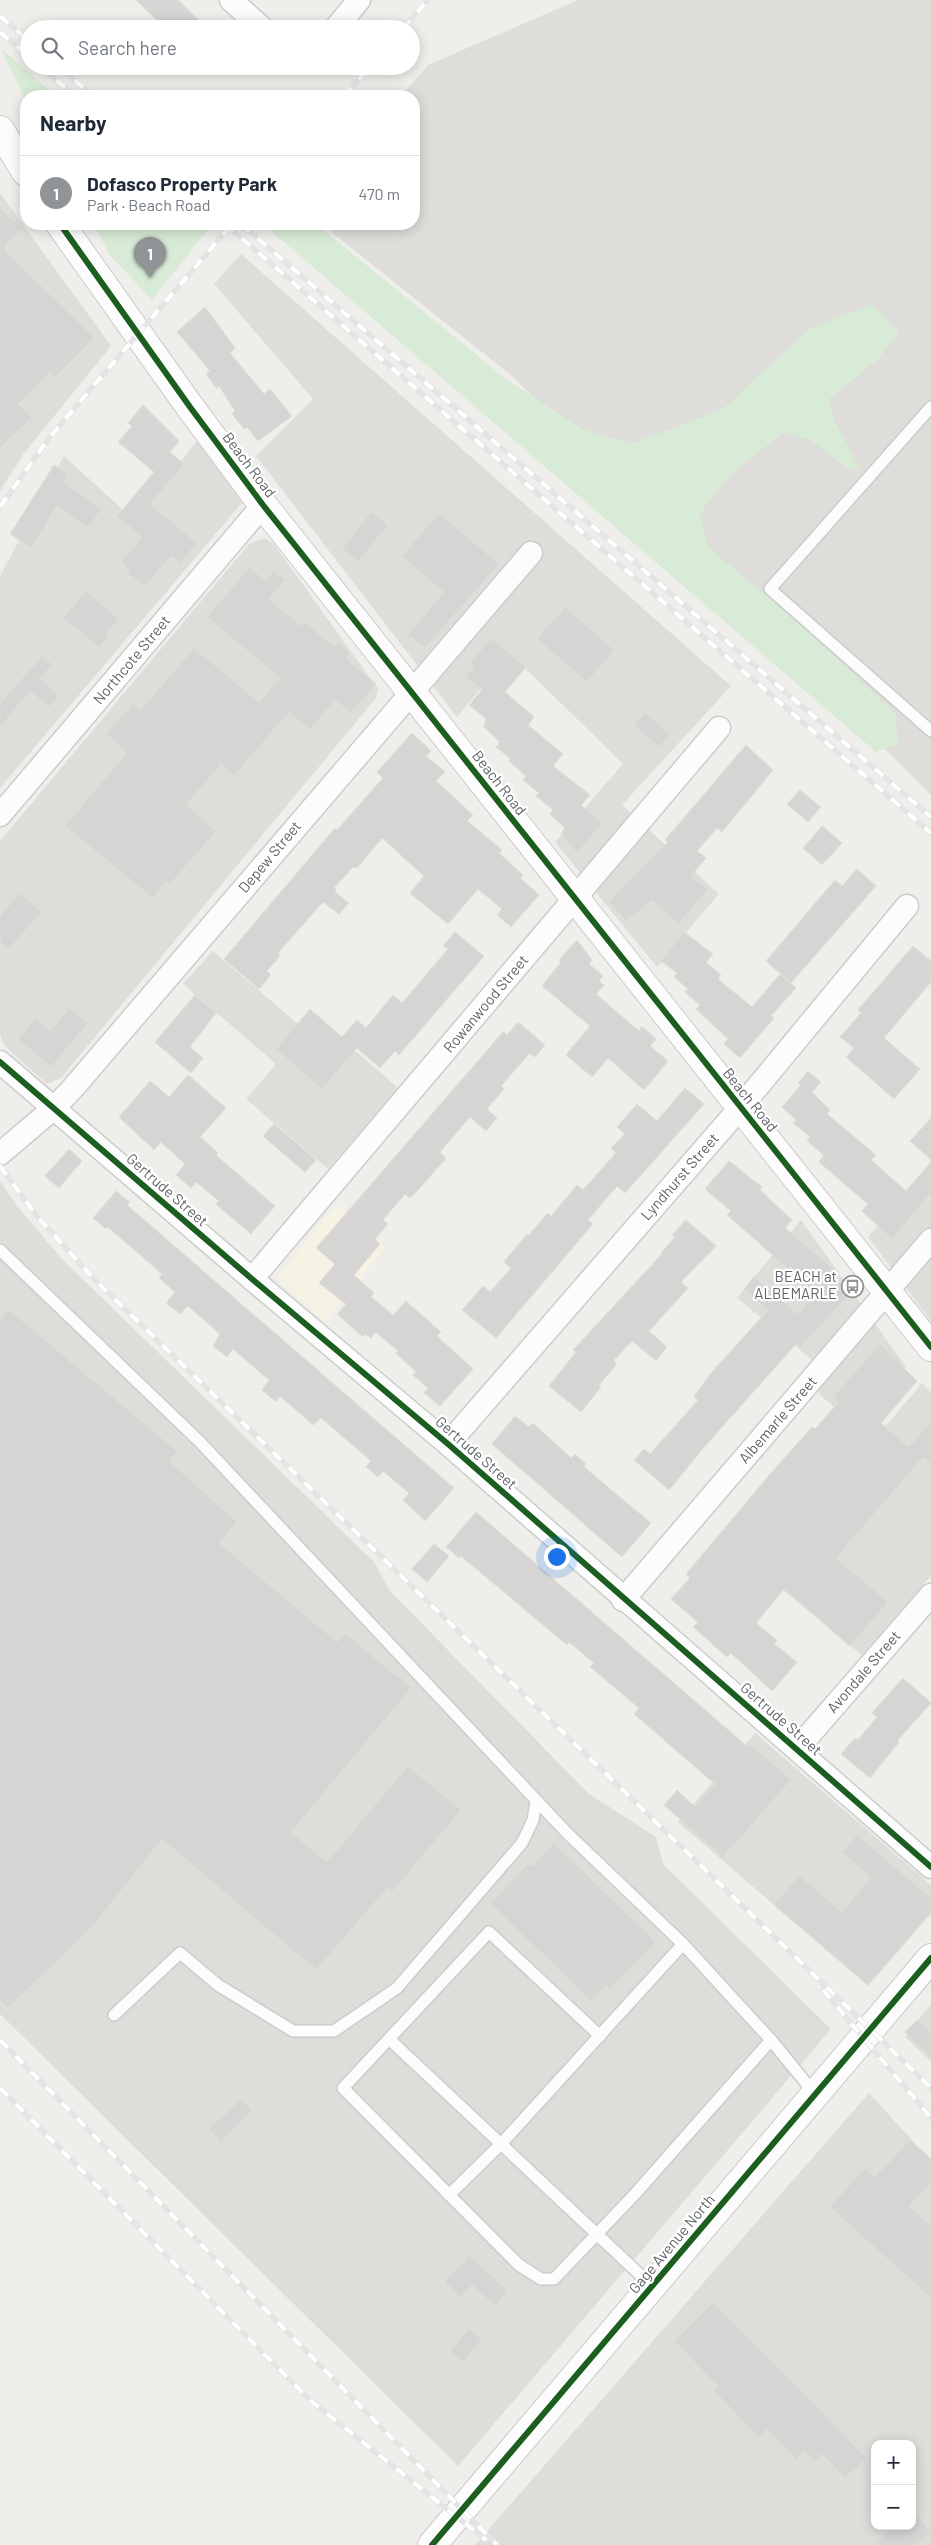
<!DOCTYPE html>
<meta charset="utf-8">
<style>
:root{--surface:#fff;--page:#f6f6f7;--text:#1f2937;--muted:#747a83;--line:#e0e1e3;--accent:#919496}
body{margin:0;font-family:Barlow,sans-serif;background:var(--page);color:var(--text)}
.controls{position:absolute;right:15px;bottom:15px;display:grid;overflow:hidden;border-radius:10px;box-shadow:0 2px 12px #0003}
.controls button{width:45px;height:45px;display:grid;place-items:center;padding:0;border:0;border-bottom:1px solid var(--line);background:var(--surface);color:var(--text);font:25px sans-serif}
.you{position:absolute;left:556px;top:1556px;width:18px;height:18px;margin:-12px;border:4px solid #fff;border-radius:50%;background:#1a73e8;box-shadow:0 0 0 8px #1a73e833}
.badge{display:grid;place-items:center;width:32px;height:32px;border-radius:50%;background:var(--accent);color:#fff;font-size:16px;font-weight:700}
.pin{position:absolute;translate:-50% -41px;filter:drop-shadow(0 1px 2px #0008)}
.pin::after{content:'';position:absolute;top:26px;width:18px;height:15px;background:inherit;clip-path:polygon(0 0,100% 0,50% 100%)}
.list{margin:0;padding:0;list-style:none}
h2{display:flex;justify-content:space-between;align-items:center;height:65px;margin:0;padding:0 20px;font-size:21px}
h2 small{font-size:16px;font-weight:400;color:var(--muted)}
.list li{display:grid;grid-template-columns:32px 1fr auto;gap:15px;align-items:center;box-sizing:border-box;height:75px;padding:0 20px;border-top:1px solid var(--line)}
.list b{display:block;font-size:19px;white-space:nowrap}
.list p{margin:0;font-size:16px;white-space:nowrap;color:var(--muted)}
.list em{font-size:16px;font-style:normal;color:var(--muted)}
.icon{flex:none;width:28px;height:28px;fill:none;stroke:currentColor;stroke-width:2;stroke-linecap:round;stroke-linejoin:round}
.map{position:relative;flex:none;width:931px;height:2545px;overflow:hidden}
.search{position:absolute;background:var(--surface);box-shadow:0 2px 12px #0003;left:20px;top:20px;width:400px;height:55px;display:flex;align-items:center;gap:12px;box-sizing:border-box;padding:0 18px;border-radius:28px;color:var(--muted);font-size:19px}
.panel{position:absolute;background:var(--surface);box-shadow:0 2px 12px #0003;left:20px;top:90px;width:400px;height:140px;border-radius:20px}
.map>svg:first-child{display:block}
.commercial{fill:#f7f3e4}
.industrial{fill:#dfddda;fill-rule:evenodd}
.green{fill:#d8ebd6}
.building{fill:#d6d5d3;stroke:#deddd9}
.lines{fill:none;stroke-linecap:round;stroke-linejoin:round}
.service-casing{stroke:#cbcccc;stroke-width:14}
.minor-casing{stroke:#cbcccc;stroke-width:25}
.tertiary-casing{stroke:#cbcccc;stroke-width:30}
.secondary-casing{stroke:#cacacb;stroke-width:30}
.service{stroke:#fdfcfc;stroke-width:11}
.minor{stroke:#fdfcfc;stroke-width:22}
.tertiary{stroke:#fdfcfc;stroke-width:28}
.secondary{stroke:#fdfcfc;stroke-width:28}
.rail-casing{stroke:#e4e4e4;stroke-width:5.5}
.rail{stroke:#fff;stroke-width:4;stroke-dasharray:11;stroke-linecap:butt}
.cycleway-casing{stroke:#fff;stroke-width:9}
.cycleway{stroke:#1b5e20;stroke-width:6}
.labels{text-anchor:middle;stroke-width:4.5;stroke-linejoin:round;paint-order:stroke}
.street-label{font-size:15px;fill:#5f6368;stroke:#fff}
.poi-label{font-size:15px;fill:#5f6368;stroke:#fff;text-anchor:end}
</style>
<div class="map">
<svg width="931" height="2545" viewBox="0 0 931 2545">
<rect width="100%" height="100%" fill="#efeeea"/>
<!-- commercial -->
<path class="commercial" d="M337,1204L385,1247L325,1322L276,1278Z"/>
<!-- industrial -->
<g class="industrial">
<path d="M578,0H931V795L511,375L321,224H414V96H401L428,65Z"/>
<path d="M0,193L111,346L24,453L0,491Z"/>
<path d="M241,254L731,686L622,805L719,894L657,967L555,842L623,764L510,653L457,717L256,456L313,399L214,284Z"/>
<path d="M197,441L228,482L246,498L0,788V576L64,456L134,520Z"/>
<path d="M264,538L273,543L378,689L376,698L61,1078L47,1084L11,1052L2,1042L0,1034V841L249,544Z"/>
<path d="M213,951L298,1024L310,1011L398,1088L328,1169L246,1099L276,1064L183,984Z"/>
<path d="M930,1166H931V1321L868,1237Z"/>
<path d="M0,1181L17,1206L61,1258L374,1562L390,1591L589,1794L656,1837L663,1864L831,2029L458,2466L0,2014Z"/>
<path d="M801,1220L906,1367L855,1425L819,1394L811,1359L737,1298Z"/>
<path d="M922,1383L931,1393V1576L862,1655L762,1573Z"/>
<path d="M755,1733L931,1885V1914L868,1986L678,1822Z"/>
<path d="M931,2004V2061L905,2037Z"/>
<path d="M869,2093L931,2161V2545H475ZM875,2444H912V2526H875Z"/>
</g>
<!-- green -->
<g class="green">
<path d="M1,49L56,96H26V101Z"/>
<path d="M93,224H204L209,228L152,300L111,256Z"/>
<path d="M263,224H316L506,379L582,429L631,444L723,409L810,328L872,304L899,332L878,359L828,400L834,419L860,469H848L812,441L785,432C750,458 724,477 700,514L709,548L798,622L895,713L898,744L876,752Z"/>
</g>
<!-- building -->
<g class="building">
<path d="M136,0H178L208,29H166Z"/>
<path d="M0,208L22,229L3,248L94,338L55,377L50,372L18,404L32,417L0,448Z"/>
<path d="M205,307L235,348L230,353L264,394L270,389L292,416L258,441L247,427L244,429L232,414L235,411L219,386L217,389L206,374L210,371L177,332Z"/>
<path d="M143,405L179,441L170,452L184,464L150,504L197,543L180,563L171,556L144,586L127,572L129,569L121,562L142,537L117,516L154,472L118,442L132,426L128,423Z"/>
<path d="M54,465L68,474L63,482L101,509L88,528L57,506L31,548L10,534Z"/>
<path d="M371,512L388,525L358,562L342,549Z"/>
<path d="M439,513L499,564L425,648L408,635L444,592L402,556Z"/>
<path d="M250,567L265,581L274,571L285,580L269,599L301,626L305,622L334,647L339,642L350,652L346,658L376,684L351,713L335,700L310,730L289,712L234,776L221,764L186,805L216,831L170,884L166,881L153,898L65,826L127,752L106,734L133,703L141,710L194,648L259,702L280,678L207,617Z"/>
<path d="M86,591L119,619L106,633L109,636L99,647L63,618Z"/>
<path d="M565,607L614,650L587,682L537,639Z"/>
<path d="M491,638L526,667L505,692L534,717L528,725L563,754L553,766L590,795L581,805L602,824L577,853L561,834L565,828L550,814L553,810L536,796L539,793L523,780L526,776L509,761L511,759L496,747L500,742L484,727L486,719L469,705L482,690L465,677L474,666L470,663Z"/>
<path d="M42,656L52,664L40,679L59,696L49,707L30,691L0,727V703Z"/>
<path d="M645,713L670,734L659,747L634,725Z"/>
<path d="M412,733L431,751L426,756L445,772L436,781L473,815L467,821L502,850L499,853L523,875L520,878L539,895L511,927L497,915L502,909L478,889L448,924L410,893L424,876L382,838L357,868L353,867L334,888L336,889L335,892L349,903L339,914L323,902L278,953L280,956L267,971L271,975L259,989L224,959L335,828L337,830L383,778L377,772Z"/>
<path d="M746,745L773,770L722,832L717,828L697,851L706,858L691,876L708,890L678,924L652,900L626,921L609,901L668,842L665,840Z"/>
<path d="M800,790L821,807L808,822L787,804Z"/>
<path d="M822,826L842,843L822,865L803,848Z"/>
<path d="M857,869L876,886L791,983L766,961L835,880L842,886Z"/>
<path d="M20,893L41,912L9,949L0,941V916Z"/>
<path d="M455,932L484,956L399,1055L395,1051L380,1068L357,1048L322,1089L276,1049L310,1009L342,1037L357,1020L366,1028L393,995L402,1003L448,949L443,946Z"/>
<path d="M684,932L713,954L706,962L721,975L718,979L752,1007L780,974L796,988L771,1016L774,1018L740,1058L724,1044L728,1039L696,1009L700,1005L685,992L688,989L674,977L677,973L661,961Z"/>
<path d="M577,940L592,960L589,964L603,976L599,981L604,985L596,994L639,1031L642,1026L656,1039L650,1046L668,1061L644,1090L608,1058L592,1077L566,1055L590,1026L542,986L561,962L559,960Z"/>
<path d="M913,946L931,961V982L884,1038L920,1069L894,1099L846,1057L854,1048L840,1037L861,1013L858,1010Z"/>
<path d="M195,995L216,1013L190,1047L203,1058L191,1073L155,1042Z"/>
<path d="M69,1008L88,1023L51,1067L18,1039L35,1019L50,1031Z"/>
<path d="M518,1022L545,1045L535,1057L530,1053L501,1086L504,1089L487,1109L497,1118L486,1131L470,1117L440,1152L446,1158L419,1189L410,1198L405,1194L383,1220L388,1224L375,1239L380,1244L354,1275L374,1293L371,1297L393,1315L406,1301L441,1332L437,1336L473,1369L440,1406L424,1393L428,1388L413,1375L416,1372L396,1353L398,1351L376,1332L371,1338L366,1334L363,1337L337,1314L346,1304L319,1283L335,1264L316,1248L503,1032L507,1035Z"/>
<path d="M808,1071L821,1082L812,1092L830,1110L827,1114L876,1155L871,1160L906,1191L931,1162V1193L892,1239L862,1211L868,1204L819,1162L824,1155L807,1141L810,1137L793,1123L796,1120L782,1107L801,1085L798,1083Z"/>
<path d="M188,1075L226,1108L200,1137L218,1153L216,1155L275,1206L251,1234L216,1204L219,1201L196,1182L191,1188L176,1175L185,1164L161,1142L154,1150L119,1117L150,1081L169,1097Z"/>
<path d="M685,1088L704,1104L625,1193L617,1186L588,1220L593,1224L496,1338L462,1310L483,1286L490,1292L511,1268L504,1262L527,1234L529,1235L548,1213L551,1216L577,1185L583,1190L616,1153L611,1148L625,1134L617,1127L637,1104L657,1121Z"/>
<path d="M931,1118V1160L910,1141Z"/>
<path d="M274,1124L316,1160L305,1172L263,1136Z"/>
<path d="M69,1149L82,1161L59,1188L45,1176Z"/>
<path d="M729,1161L762,1187L760,1190L792,1220L785,1228L836,1271L832,1275L851,1293L800,1347L797,1343L706,1445L669,1490L634,1460L644,1449L650,1454L698,1400L694,1396L712,1372L768,1310L744,1289L754,1277L798,1314L816,1293L727,1215L731,1211L705,1189Z"/>
<path d="M116,1191L130,1202L127,1205L454,1488L425,1521L403,1500L409,1493L383,1471L378,1477L366,1467L371,1461L321,1418L313,1425L280,1396L276,1402L262,1390L269,1380L248,1362L233,1349L227,1357L213,1346L220,1334L188,1306L180,1314L166,1303L175,1292L159,1278L162,1274L108,1227L106,1229L93,1218Z"/>
<path d="M686,1220L716,1246L681,1282L688,1288L649,1331L667,1347L656,1361L632,1341L614,1360L616,1365L599,1385L601,1387L581,1412L549,1386L576,1352L573,1350L662,1254L661,1253L675,1237L672,1235Z"/>
<path d="M8,1309L177,1451L169,1461L237,1522L219,1543L337,1642L345,1633L411,1688L291,1832L327,1862L408,1766L461,1810L393,1891L388,1887L316,1970L162,1839L93,1926L8,2008L0,2000V1319Z"/>
<path d="M880,1344L917,1381L881,1423L909,1447L931,1422V1464L923,1457L836,1558L888,1602L850,1646L784,1589L756,1623L777,1640L774,1644L797,1662L772,1691L731,1653L727,1657L693,1627L698,1622L671,1599L690,1578L686,1574L777,1466L812,1427L815,1429L839,1402L833,1397Z"/>
<path d="M515,1416L529,1427L533,1423L571,1458L575,1454L586,1464L584,1467L651,1523L622,1557L492,1444Z"/>
<path d="M476,1512L748,1747L750,1744L791,1780L723,1857L664,1805L677,1790L695,1807L715,1784L634,1714L639,1708L590,1667L594,1663L569,1642L567,1645L461,1556L459,1558L446,1547Z"/>
<path d="M434,1544L449,1556L427,1582L412,1569Z"/>
<path d="M903,1678L931,1703L897,1741L899,1742L870,1778L841,1754L855,1738L858,1740L877,1717L872,1713Z"/>
<path d="M857,1835L931,1898V1912L868,1985L774,1905L799,1875L842,1912L871,1877L842,1852Z"/>
<path d="M554,1843L656,1942L610,1989L606,1985L591,2001L490,1903L528,1864L531,1867Z"/>
<path d="M917,2020L931,2033V2057L905,2032Z"/>
<path d="M241,2099L252,2111L221,2141L209,2129Z"/>
<path d="M910,2140L931,2159V2183L909,2206L931,2226V2298L830,2207L865,2168L875,2177Z"/>
<path d="M469,2255L508,2291L495,2306L472,2285L461,2297L445,2282Z"/>
<path d="M713,2302L867,2458L845,2478L822,2454L815,2461L805,2451L796,2459L767,2429L759,2437L714,2391L718,2386L674,2341Z"/>
<path d="M469,2329L482,2340L463,2362L450,2351Z"/>
<path d="M912,2509L931,2533L917,2545H874L895,2526H912Z"/>
</g>
<g class="lines">
<defs>
<g id="service">
<path d="M931,407L770,589L931,731"/>
<path d="M0,1250L200,1442L567,1833L683,1944L501,2144L652,2286"/>
<path d="M683,1944L771,2040"/>
<path d="M114,2015L180,1953L218,1985L293,2031H334L397,1988L522,1843L533,1820L536,1801"/>
<path d="M600,2036L489,1932L343,2088L519,2265L541,2279H554L635,2194L771,2040L815,2094"/>
<path d="M389,2039L501,2144L449,2195"/>
</g>
<g id="minor">
<path d="M231,0L263,29"/>
<path d="M335,29L359,0"/>
<path d="M0,815L263,505"/>
<path d="M0,1062L252,1279L448,1444L931,1867"/>
<path d="M0,1154L54,1108L73,1088L531,553"/>
<path d="M252,1279L719,728"/>
<path d="M448,1444L740,1108L907,906"/>
<path d="M623,1600L931,1240"/>
<path d="M797,1749L931,1595"/>
</g>
<g id="tertiary">
<path d="M0,130L26,172"/>
<path d="M60,224L190,407L263,505L931,1347"/>
</g>
<path id="secondary" d="M432,2545L931,1958"/>
</defs>
<!-- service casing -->
<use href="#service" class="service-casing"/>
<!-- minor casing -->
<use href="#minor" class="minor-casing"/>
<!-- tertiary casing -->
<use href="#tertiary" class="tertiary-casing"/>
<!-- secondary casing -->
<use href="#secondary" class="secondary-casing"/>
<!-- service -->
<use href="#service" class="service"/>
<!-- minor -->
<use href="#minor" class="minor"/>
<!-- tertiary -->
<use href="#tertiary" class="tertiary"/>
<!-- secondary -->
<use href="#secondary" class="secondary"/>
<defs>
<g id="rail">
<path d="M0,16L29,41"/>
<path d="M403,29L428,0"/>
<path d="M0,32L29,57"/>
<path d="M40,66L75,96"/>
<path d="M58,66L93,96"/>
<path d="M344,96L371,66"/>
<path d="M225,224L931,833"/>
<path d="M241,224L931,817"/>
<path d="M0,507L49,438L232,224"/>
<path d="M0,1166L36,1215L95,1280L931,2088"/>
<path d="M823,1990L931,2118"/>
<path d="M0,2040L497,2545"/>
<path d="M0,2088L311,2401L486,2540"/>
</g>
</defs>
<!-- rail casing -->
<use href="#rail" class="rail-casing"/>
<!-- rail -->
<use href="#rail" class="rail"/>
<defs>
<g id="cycleway">
<path d="M60,224L190,407L263,505L931,1347"/>
<path d="M0,1062L252,1279L448,1444L931,1867"/>
<path d="M432,2545L931,1958"/>
</g>
</defs>
<!-- cycleway casing -->
<use href="#cycleway" class="cycleway-casing"/>
<!-- cycleway -->
<use href="#cycleway" class="cycleway"/>
</g>
<!-- icons -->
<defs>
<symbol id="bus-ring" viewBox="-11 -11 22 22"><circle r="9.5" fill="#fff" stroke="#919496" stroke-width="1.5"/><path d="M-5-6H5V4H4V6H2V4H-2V6H-4V4H-5ZM-3.5-4V0h7V-4ZM-3.5 1.2v1.5H-2V1.2ZM2 1.2v1.5H3.5V1.2Z" fill="#919496"/></symbol>
</defs>
<g fill-rule="evenodd">
<use href="#bus-ring" x="840" y="1274" width="25" height="25"/>
</g>
<g class="labels">
<!-- street labels -->
<g class="street-label">
<text transform="translate(249 465) rotate(53)" y="5">Beach Road</text>
<text transform="translate(132 660) rotate(-50)" y="5">Northcote Street</text>
<text transform="translate(499 783) rotate(52)" y="5">Beach Road</text>
<text transform="translate(270 857) rotate(-50)" y="5">Depew Street</text>
<text transform="translate(486 1004) rotate(-50)" y="5">Rowanwood Street</text>
<text transform="translate(750 1100) rotate(51)" y="5">Beach Road</text>
<text transform="translate(680 1177) rotate(-49)" y="5">Lyndhurst Street</text>
<text transform="translate(167 1190) rotate(41)" y="5">Gertrude Street</text>
<text transform="translate(778 1420) rotate(-49)" y="5">Albemarle Street</text>
<text transform="translate(476 1453) rotate(41)" y="5">Gertrude Street</text>
<text transform="translate(864 1672) rotate(-49)" y="5">Avondale Street</text>
<text transform="translate(781 1719) rotate(41)" y="5">Gertrude Street</text>
<text transform="translate(672 2244) rotate(-50)" y="5">Gage Avenue North</text>
</g>
<!-- poi labels -->
<g class="poi-label">
<text x="837" y="1282">BEACH at<tspan x="837" dy="17">ALBEMARLE</tspan></text>
</g>
</g>
</svg>
<div class="controls">
<button>+</button>
<button>−</button>
</div>
<div class="you"></div>
<div class="pin badge" style="left:150px;top:278px">1</div>
<div class="search"><svg class="icon" aria-label="search" viewBox="0 0 24 24"><circle cx="10" cy="10" r="6"/><path d="M15 15l6 6"/></svg>Search here</div>
<section class="panel">
<h2>Nearby<small></small></h2>
<ul class="list">
<li><span class="badge">1</span><div><b>Dofasco Property Park</b><p>Park · Beach Road</p></div><em>470 m</em></li>
</ul>
</section>
</div>
